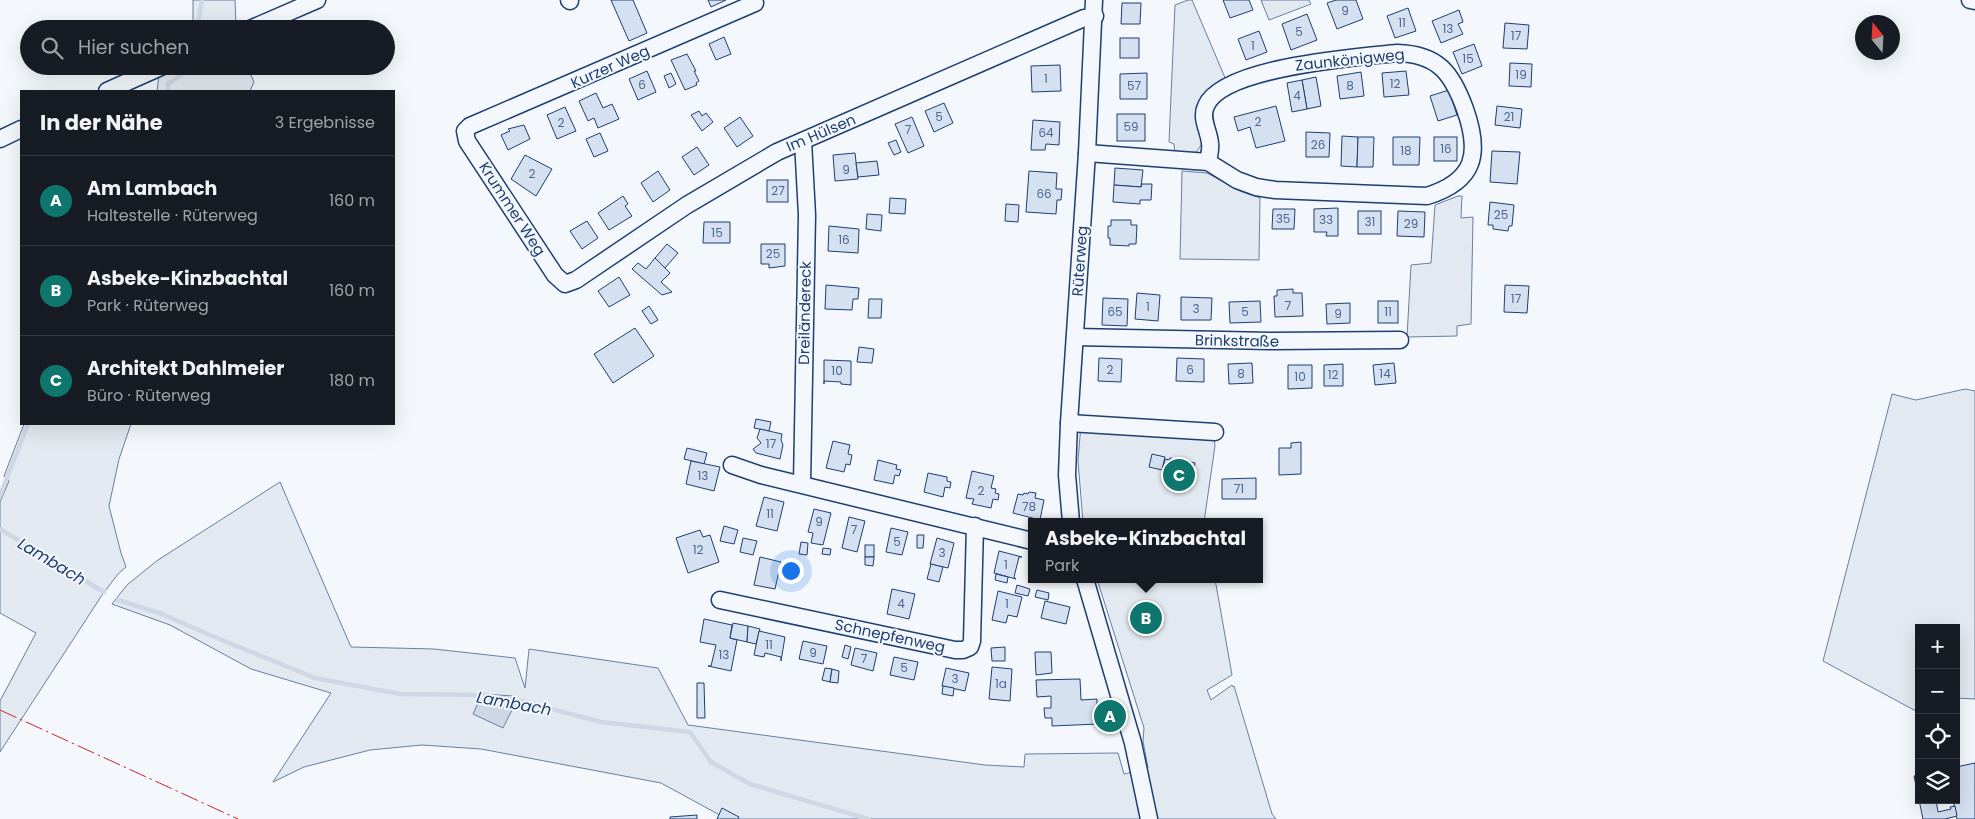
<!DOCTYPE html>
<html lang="de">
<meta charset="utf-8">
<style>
:root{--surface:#171b24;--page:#20242c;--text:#f1f3f6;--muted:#9ea1a6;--line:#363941;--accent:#0f766e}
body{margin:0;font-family:Poppins,sans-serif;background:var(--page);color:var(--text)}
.controls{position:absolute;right:15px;bottom:15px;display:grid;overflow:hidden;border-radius:0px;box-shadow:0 5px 20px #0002}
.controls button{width:45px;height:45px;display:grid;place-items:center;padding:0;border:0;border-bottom:1px solid var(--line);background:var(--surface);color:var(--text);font:25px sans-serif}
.compass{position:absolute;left:1855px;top:15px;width:45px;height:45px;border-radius:50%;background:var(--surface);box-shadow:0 5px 20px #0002;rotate:342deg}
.you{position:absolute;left:790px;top:570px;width:18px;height:18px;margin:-12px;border:4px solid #fff;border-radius:50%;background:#1a73e8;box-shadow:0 0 0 8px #1a73e833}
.badge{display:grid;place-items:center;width:32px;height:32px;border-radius:50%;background:var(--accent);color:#fff;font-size:16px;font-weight:700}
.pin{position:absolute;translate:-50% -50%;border:2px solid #fff;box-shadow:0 1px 5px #0006}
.popup{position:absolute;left:1028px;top:518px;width:235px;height:65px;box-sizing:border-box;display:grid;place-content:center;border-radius:0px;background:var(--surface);filter:drop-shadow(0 1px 4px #0005);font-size:16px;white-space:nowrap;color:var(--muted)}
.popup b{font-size:19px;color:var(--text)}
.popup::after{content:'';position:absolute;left:50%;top:100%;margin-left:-10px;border:10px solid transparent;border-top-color:var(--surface)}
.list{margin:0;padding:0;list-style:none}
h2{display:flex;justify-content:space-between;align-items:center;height:65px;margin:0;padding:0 20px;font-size:21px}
h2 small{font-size:16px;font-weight:400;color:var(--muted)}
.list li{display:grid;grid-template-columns:32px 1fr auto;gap:15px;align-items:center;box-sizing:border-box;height:90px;padding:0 20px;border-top:1px solid var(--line)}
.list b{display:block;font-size:19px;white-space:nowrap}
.list p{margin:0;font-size:16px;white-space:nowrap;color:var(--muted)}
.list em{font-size:16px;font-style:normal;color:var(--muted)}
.icon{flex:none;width:28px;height:28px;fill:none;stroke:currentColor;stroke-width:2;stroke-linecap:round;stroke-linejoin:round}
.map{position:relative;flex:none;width:1975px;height:819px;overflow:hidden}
.search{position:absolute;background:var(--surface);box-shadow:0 5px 20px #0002;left:20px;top:20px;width:375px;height:55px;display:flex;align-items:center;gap:12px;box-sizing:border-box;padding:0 18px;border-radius:28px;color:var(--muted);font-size:19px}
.panel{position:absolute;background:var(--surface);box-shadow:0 5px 20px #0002;left:20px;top:90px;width:375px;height:335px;border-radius:0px}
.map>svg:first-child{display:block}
.green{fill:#e3e9f0;stroke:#687fa3}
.water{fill:#cfd7e4;stroke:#687fa3}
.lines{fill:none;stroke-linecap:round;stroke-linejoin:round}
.stream{stroke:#cfd7e4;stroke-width:4.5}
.building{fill:#d5e0f0;stroke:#1d3f73}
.minor-casing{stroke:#1d3f73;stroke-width:19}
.minor{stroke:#f4f7fb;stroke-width:16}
.power{stroke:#c62828;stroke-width:1;stroke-dasharray:18 4 2.5 4;stroke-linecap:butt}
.labels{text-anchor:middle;stroke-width:4;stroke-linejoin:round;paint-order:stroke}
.number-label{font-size:12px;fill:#4b6792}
.street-label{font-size:15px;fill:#1d3f73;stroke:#f4f7fb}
.water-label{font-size:16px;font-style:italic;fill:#1d3f73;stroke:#f4f7fb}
</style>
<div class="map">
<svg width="1975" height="819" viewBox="0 0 1975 819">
<rect width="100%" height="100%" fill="#f4f7fb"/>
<!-- green -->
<g class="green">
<path d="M193,0H235L236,26L230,29H193Z"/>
<path d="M1188,0H1192L1226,80L1208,91L1201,101L1202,144L1194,155H1175L1174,144L1169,142L1175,5Z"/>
<path d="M1261,0H1309L1311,4L1269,20Z"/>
<path d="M178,66H247L254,82L250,91H157L159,75Z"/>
<path d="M1182,171L1207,173L1240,191L1260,198L1259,260L1180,259Z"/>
<path d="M1458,196H1462L1461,218L1473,217L1471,324L1457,326V336L1407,337L1411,265L1431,263L1435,205Z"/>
<path d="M1965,389L1975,391V699L1956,698V628H1919V708L1914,710L1823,661L1892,394L1916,400Z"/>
<path d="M24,424H131L119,459L109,506L121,553L126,567L118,574L102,595L0,752V701L36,633L0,613V502L9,481L4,476Z"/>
<path d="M1081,424L1214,439L1215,446L1204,522H1083L1078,461Z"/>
<path d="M280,482L351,647L434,649L515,658L525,688L529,649L658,668L688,725L985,765L1024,767L1025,754L1118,753L1124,774L1148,768L1143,741L1144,728L1097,579H1215L1232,675L1207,690L1211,700L1232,685L1233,687L1234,686L1272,814L1276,819H727L661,783L481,749L422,745L370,750L304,767L273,782L331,693L251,669L170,625L112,604L127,585L158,560Z"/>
</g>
<!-- water -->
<path class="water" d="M482,694L514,696L516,702L503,728L473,714Z"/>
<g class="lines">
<!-- stream -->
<g class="stream">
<path d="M197,29L202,0"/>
<path d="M168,91V84L191,68"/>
<path d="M0,496L28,424"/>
<path d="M0,529L104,592"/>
<path d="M118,600L162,614L205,633L315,678L400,694L487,695"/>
<path d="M510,698L601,722L690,732L711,762L750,784L868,819"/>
</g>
</g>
<!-- building -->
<g class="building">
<path d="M611,0H633L647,33L629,41Z"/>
<path d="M708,0H726L711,7Z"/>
<path d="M1223,0H1249L1253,10L1230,18Z"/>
<path d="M1336,0H1356L1363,19L1337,29L1327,3Z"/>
<path d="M1122,3H1141L1140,24H1121Z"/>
<path d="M1408,8L1416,31L1395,38L1387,16Z"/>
<path d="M1459,10L1463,22L1458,24L1463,34L1441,43L1432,21Z"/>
<path d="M1307,14L1317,40L1291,50L1282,24Z"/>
<path d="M1505,23L1529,25L1527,49L1503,48Z"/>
<path d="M1259,31L1267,52L1246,60L1238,39Z"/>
<path d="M724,37L731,54L716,60L709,44Z"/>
<rect x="1120" y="38" width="19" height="20"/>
<path d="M1474,44L1482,66L1462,74L1453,52Z"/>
<path d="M687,54L696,71H694L699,81L696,83L697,85L685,90L671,60Z"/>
<path d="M1510,63L1532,64L1531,87L1509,86Z"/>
<path d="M1060,65L1061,91L1032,92L1031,66Z"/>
<path d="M647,71L656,92L638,100L629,79Z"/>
<path d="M1406,71L1409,95L1384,97L1382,73Z"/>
<path d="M1361,72L1364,96L1340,99L1337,76Z"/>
<path d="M671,73L676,84L669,88L664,76Z"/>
<path d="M1147,73V99H1120V74Z"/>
<path d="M1316,77L1321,106L1307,109L1302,80Z"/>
<path d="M1302,80L1307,109L1292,112L1287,83Z"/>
<path d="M1449,90L1457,115L1438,121L1430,96Z"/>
<path d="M596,93L603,108L612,104L619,119L598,128L594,118L588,121L579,101Z"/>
<path d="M944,103L953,123L934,132L925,111Z"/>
<path d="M1276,106L1285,141L1256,148L1250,127L1238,131L1234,117Z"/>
<path d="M1497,106L1522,109L1520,128L1495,125Z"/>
<path d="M565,107L576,131L557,139L547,115Z"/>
<path d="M699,111L702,116L706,113L713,122L702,131L691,115Z"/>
<rect x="1117" y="114" width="28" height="27"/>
<path d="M740,117L753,136L737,147L724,128Z"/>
<path d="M912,117L924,146L908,153L895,124Z"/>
<path d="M1033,120L1060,122L1059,145L1046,144L1045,150H1031Z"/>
<path d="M524,125L530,139L508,150L501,135L510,131L508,129Z"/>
<path d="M1306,132L1330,133L1329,157H1306Z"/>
<path d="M600,133L608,151L594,157L586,139Z"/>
<path d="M1342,136L1358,137L1357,167L1341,166Z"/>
<path d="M1358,137H1374L1373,167H1357Z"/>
<path d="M1393,137H1420L1419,165H1393Z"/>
<rect x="1434" y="137" width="23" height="24"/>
<path d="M896,140L901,152L894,155L888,143Z"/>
<path d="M697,147L709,165L694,175L682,157Z"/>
<path d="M1492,151L1520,152L1517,184L1490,182Z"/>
<path d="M855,153L858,179L835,181L833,155Z"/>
<path d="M525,155L552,169L536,196L511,179Z"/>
<path d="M877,161L879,175L858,177L856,163Z"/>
<path d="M1115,168L1143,170L1141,187L1114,185Z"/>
<path d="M658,171L670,190L653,202L641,183Z"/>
<path d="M1029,171L1057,173L1056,189H1062L1061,200H1057L1056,214L1026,212Z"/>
<rect x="767" y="180" width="21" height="22"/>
<path d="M1142,184H1152L1151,200H1140V204L1113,202L1114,185L1141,187Z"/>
<path d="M623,196L628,204L625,206L632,216L609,230L598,213Z"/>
<path d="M890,198L906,199L905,214L889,213Z"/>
<path d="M1490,202L1514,205L1512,226H1509L1508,231L1493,229V225H1488Z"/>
<path d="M1006,204L1019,205L1018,222L1005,221Z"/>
<path d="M1338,208V236H1326L1327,232H1314V209Z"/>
<path d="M1273,209H1295L1294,229H1272Z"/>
<rect x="1358" y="211" width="23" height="23"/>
<path d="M1398,211L1425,212L1424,237L1397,236Z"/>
<path d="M867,214L882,215L881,231L866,229Z"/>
<path d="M1111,220H1131V225H1137L1136,244H1129V246L1110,245V238H1108V226H1111Z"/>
<path d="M587,221L598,238L582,249L570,231Z"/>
<path d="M704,222H730V243H703Z"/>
<path d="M829,226L859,229L858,253L828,251Z"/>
<path d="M667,244L678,253L665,268L655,258Z"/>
<path d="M761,244H785V266L769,268V264H761Z"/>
<path d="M655,258L670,273L661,282L672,292L662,295L632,269L638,263L646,269Z"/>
<path d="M619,277L630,295L609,307L598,291Z"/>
<path d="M826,285L859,288L858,299H853L852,310L825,309Z"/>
<path d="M1505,285L1529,286L1527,313L1504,312Z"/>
<path d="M1293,289V293H1302L1303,316L1275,317L1274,296H1277V290Z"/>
<path d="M1137,293L1160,295L1158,321L1135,319Z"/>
<path d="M1181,297L1212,298L1211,320H1181Z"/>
<path d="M1103,298L1128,299L1127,326L1102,325Z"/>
<path d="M869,299H882L881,318H868Z"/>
<path d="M1260,301L1261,322L1230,323L1229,302Z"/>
<rect x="1378" y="301" width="20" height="22"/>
<path d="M1350,303V323L1327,324L1326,304Z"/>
<path d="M649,306L658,320L651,324L642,311Z"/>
<path d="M635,328L654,356L613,383L594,354Z"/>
<path d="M859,347L874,349L872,363L857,362Z"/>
<path d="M1099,358L1122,359L1121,382L1098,381Z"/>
<path d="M1177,358L1204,359V382L1176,381Z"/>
<path d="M824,360L851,361V385L841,384V382L824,381V384Z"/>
<path d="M1252,363L1253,383L1229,384L1228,364Z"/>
<path d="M1394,363L1396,383L1375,385L1373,365Z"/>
<path d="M1343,364V386H1324V365Z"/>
<path d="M1288,365H1312V388L1288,389Z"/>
<path d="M756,419L771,422L769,431L754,428Z"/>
<path d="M760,429L782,434L781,440L783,445L780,459L756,453L753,449L761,443L757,438Z"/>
<path d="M833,441L850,445L848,454L852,455L850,465L846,464L844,472L826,468Z"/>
<path d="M1301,442V474L1279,475V448H1291V443Z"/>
<path d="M687,448L707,453L704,464L684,459Z"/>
<path d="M1152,454L1165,457L1162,470L1149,467Z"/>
<path d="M1170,458L1195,463L1190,489L1182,488L1183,486L1164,482L1167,468L1163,467L1165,459L1169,460Z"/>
<path d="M878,460L897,465L896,469L901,470L899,476L895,475L893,484L874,480Z"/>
<path d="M691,461L720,467L714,491L686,484Z"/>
<path d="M972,471L994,476L991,488L996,489L995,493L999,494L998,500L993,499L991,508L972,504L974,499L966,498Z"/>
<path d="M928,473L947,477V481L951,482L950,488L945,487L943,497L924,492Z"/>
<path d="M1256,478V499H1222V479Z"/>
<path d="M1029,492L1036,493L1035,498L1044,500L1040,520L1013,513L1018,494L1023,495L1024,493L1028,494Z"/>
<path d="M764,497L784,502L777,531L756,526Z"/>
<path d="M814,509L831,513L823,545L811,543L813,533L808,532Z"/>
<path d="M849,517L865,521L857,552L842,548Z"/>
<path d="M724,526L738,530L734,544L720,541Z"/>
<path d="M891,528L908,532L902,555L886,552Z"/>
<path d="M700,530L703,537L710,535L719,562L688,573L676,538Z"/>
<path d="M917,535H924L923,548H917Z"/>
<path d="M743,538L757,541L753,555L740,552Z"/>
<path d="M937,538L954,543L948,568L930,564Z"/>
<path d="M801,542L808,543L807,555L799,554Z"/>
<rect x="865" y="545" width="9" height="12"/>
<path d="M823,548L831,549L830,555L822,554Z"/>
<path d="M999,551L1022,557H1019L1014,577L1016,579L994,573Z"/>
<path d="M760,557L781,562L775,589L754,585Z"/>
<path d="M865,557H874L873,566L865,565Z"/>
<path d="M931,564L943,567L939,582L927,579Z"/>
<path d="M996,574L1008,577L1007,583L995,580Z"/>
<path d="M1017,585L1030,589L1028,596L1015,593Z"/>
<path d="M892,589L915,594L909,619L887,614Z"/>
<path d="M1037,590L1049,593L1048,600L1035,597Z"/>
<path d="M998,591L1022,597L1017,617L1008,615L1006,623L992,620Z"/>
<path d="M1045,601L1070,607L1066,624L1041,618Z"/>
<path d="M704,619L732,625L730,638L737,640L731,671L708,666H711L716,645L700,642Z"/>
<path d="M733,623L748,626L747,642L730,638Z"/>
<path d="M748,626L760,629L756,644L747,642Z"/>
<path d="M759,631L785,637L781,661V657L765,653L764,657L754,655Z"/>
<path d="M803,641L827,646L823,664L799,659Z"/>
<path d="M845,645L851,647L848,659L842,657Z"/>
<path d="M1005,647V661H992L991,648Z"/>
<path d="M855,648L877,653L873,671L851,665Z"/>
<path d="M1035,652H1051L1052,673L1036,675Z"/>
<path d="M894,657L918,662L914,680L890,675Z"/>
<path d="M992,667L1012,669L1010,701L989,699Z"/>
<path d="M825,668L832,669L830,682L822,680Z"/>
<path d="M946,668L969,673L965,691L942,686Z"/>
<path d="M832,669L839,671L838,683L830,682Z"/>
<path d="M1080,679L1081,700L1097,699V706H1101V711H1097L1098,724L1052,726V718H1045L1044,708H1051V696L1037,697L1036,680Z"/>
<path d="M697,683H704L705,718H697Z"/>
<path d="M943,686L954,688L953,696L942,694Z"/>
<path d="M1975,763V819H1957L1953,800H1956V767Z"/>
<path d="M1919,775V799L1914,776Z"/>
<path d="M1919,800H1936L1938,812L1951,809L1950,807L1955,806L1957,816L1945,819H1923Z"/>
<path d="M722,808L739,817L738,819H717Z"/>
<path d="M697,815V819H670V817Z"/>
</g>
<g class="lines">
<defs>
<g id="minor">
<path d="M569,0L570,1"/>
<path d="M1970,0L1975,1"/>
<path d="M755,3L470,126L465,131L467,141L555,275L565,284L576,280L687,205L777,152L1084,18L1095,16"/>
<path d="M250,29L317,0"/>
<path d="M107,91L163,66"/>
<path d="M0,139L21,129"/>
<path d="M1087,153L1208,162L1237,180L1256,187L1275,190L1427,196C1475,181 1481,154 1465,109C1452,73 1438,54 1397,53C1357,57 1222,67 1206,106C1200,118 1209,131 1210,143C1211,149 1209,156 1208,162"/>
<path d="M1075,337L1271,341L1400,340"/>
<path d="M1069,423L1215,432"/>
<path d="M732,465L761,475L1032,541"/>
<path d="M802,484L807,215L803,141"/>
<path d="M1071,522L1067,475L1069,423L1087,153L1094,0"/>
<path d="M1085,579L1133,743L1149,819"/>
<path d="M720,600L955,650H963L970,647L972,641L975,526"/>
</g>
</defs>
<!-- minor casing -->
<use href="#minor" class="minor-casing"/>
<!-- minor -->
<use href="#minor" class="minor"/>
<!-- power -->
<path class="power" d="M0,710L238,819"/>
</g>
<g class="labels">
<!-- number labels -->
<g class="number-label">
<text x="1345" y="15">9</text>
<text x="1402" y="27">11</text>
<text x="1448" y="33">13</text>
<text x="1299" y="36">5</text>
<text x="1516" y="40">17</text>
<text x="1253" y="50">1</text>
<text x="1468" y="63">15</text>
<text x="1521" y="79">19</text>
<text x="1046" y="83">1</text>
<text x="1395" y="88">12</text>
<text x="642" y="89">6</text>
<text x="1134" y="90">57</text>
<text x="1350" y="90">8</text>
<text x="1297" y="100">4</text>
<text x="939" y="121">5</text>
<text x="1509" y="121">21</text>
<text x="1258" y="126">2</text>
<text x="561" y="127">2</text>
<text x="1131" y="131">59</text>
<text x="908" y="134">7</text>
<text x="1046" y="137">64</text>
<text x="1318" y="149">26</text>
<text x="1446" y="153">16</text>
<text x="1406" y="155">18</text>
<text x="846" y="174">9</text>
<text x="532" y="178">2</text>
<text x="778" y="195">27</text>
<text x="1044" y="198">66</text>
<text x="1501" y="219">25</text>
<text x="1283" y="223">35</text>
<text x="1326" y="224">33</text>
<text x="1370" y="226">31</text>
<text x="1411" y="228">29</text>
<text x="717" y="237">15</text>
<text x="844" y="244">16</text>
<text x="773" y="258">25</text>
<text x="1516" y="303">17</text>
<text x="1288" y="310">7</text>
<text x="1148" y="311">1</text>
<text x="1196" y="313">3</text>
<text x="1115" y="316">65</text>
<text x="1245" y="316">5</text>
<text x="1388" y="316">11</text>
<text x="1338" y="318">9</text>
<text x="1110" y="374">2</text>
<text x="1190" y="374">6</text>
<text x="837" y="375">10</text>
<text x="1241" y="378">8</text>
<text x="1385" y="378">14</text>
<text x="1333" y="379">12</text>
<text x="1300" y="381">10</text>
<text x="771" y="448">17</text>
<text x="703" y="480">13</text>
<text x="1239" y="493">71</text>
<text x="981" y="495">2</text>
<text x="1029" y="511">78</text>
<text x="770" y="518">11</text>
<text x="819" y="526">9</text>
<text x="854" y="534">7</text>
<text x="897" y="546">5</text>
<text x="698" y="554">12</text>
<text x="942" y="557">3</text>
<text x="1006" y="569">1</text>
<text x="901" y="608">4</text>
<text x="1007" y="608">1</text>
<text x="769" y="649">11</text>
<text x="813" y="657">9</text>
<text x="724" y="659">13</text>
<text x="864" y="663">7</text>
<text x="904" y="672">5</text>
<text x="955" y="683">3</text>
<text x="1001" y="688">1a</text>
</g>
<!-- street labels -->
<g class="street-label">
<text transform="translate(1350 60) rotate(-6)" y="5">Zaunkönigweg</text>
<text transform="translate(610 67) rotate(-24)" y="5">Kurzer Weg</text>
<text transform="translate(821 133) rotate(-23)" y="5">Im Hülsen</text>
<text transform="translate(512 209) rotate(57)" y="5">Krummer Weg</text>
<text transform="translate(1080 261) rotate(-86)" y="5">Rüterweg</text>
<text transform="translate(805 313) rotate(-89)" y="5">Dreiländereck</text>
<text transform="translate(1237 341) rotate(1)" y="5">Brinkstraße</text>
<text transform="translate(890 636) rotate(12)" y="5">Schnepfenweg</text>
</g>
<!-- water labels -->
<g class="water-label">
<text transform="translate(52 561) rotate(31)" y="6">Lambach</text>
<text transform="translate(514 703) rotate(10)" y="6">Lambach</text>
</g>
</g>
</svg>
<div class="controls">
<button>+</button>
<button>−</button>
<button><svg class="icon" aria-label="locate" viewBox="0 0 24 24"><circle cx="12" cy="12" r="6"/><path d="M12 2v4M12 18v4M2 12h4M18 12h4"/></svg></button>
<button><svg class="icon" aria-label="layers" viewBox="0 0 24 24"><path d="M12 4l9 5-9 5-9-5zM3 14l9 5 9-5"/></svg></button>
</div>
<svg class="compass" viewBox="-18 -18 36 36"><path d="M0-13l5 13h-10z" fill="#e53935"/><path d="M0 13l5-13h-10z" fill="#9ea1a6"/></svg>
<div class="you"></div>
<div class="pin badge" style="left:1110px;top:716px">A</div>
<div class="pin badge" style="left:1146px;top:618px">B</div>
<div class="popup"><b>Asbeke-Kinzbachtal</b>Park</div>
<div class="pin badge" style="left:1179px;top:475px">C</div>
<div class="search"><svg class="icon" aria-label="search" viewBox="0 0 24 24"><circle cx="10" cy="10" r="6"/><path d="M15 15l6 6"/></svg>Hier suchen</div>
<section class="panel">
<h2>In der Nähe<small>3 Ergebnisse</small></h2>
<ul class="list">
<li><span class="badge">A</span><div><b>Am Lambach</b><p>Haltestelle · Rüterweg</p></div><em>160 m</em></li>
<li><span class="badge">B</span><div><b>Asbeke-Kinzbachtal</b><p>Park · Rüterweg</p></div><em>160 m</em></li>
<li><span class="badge">C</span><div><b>Architekt Dahlmeier</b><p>Büro · Rüterweg</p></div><em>180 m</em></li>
</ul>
</section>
</div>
